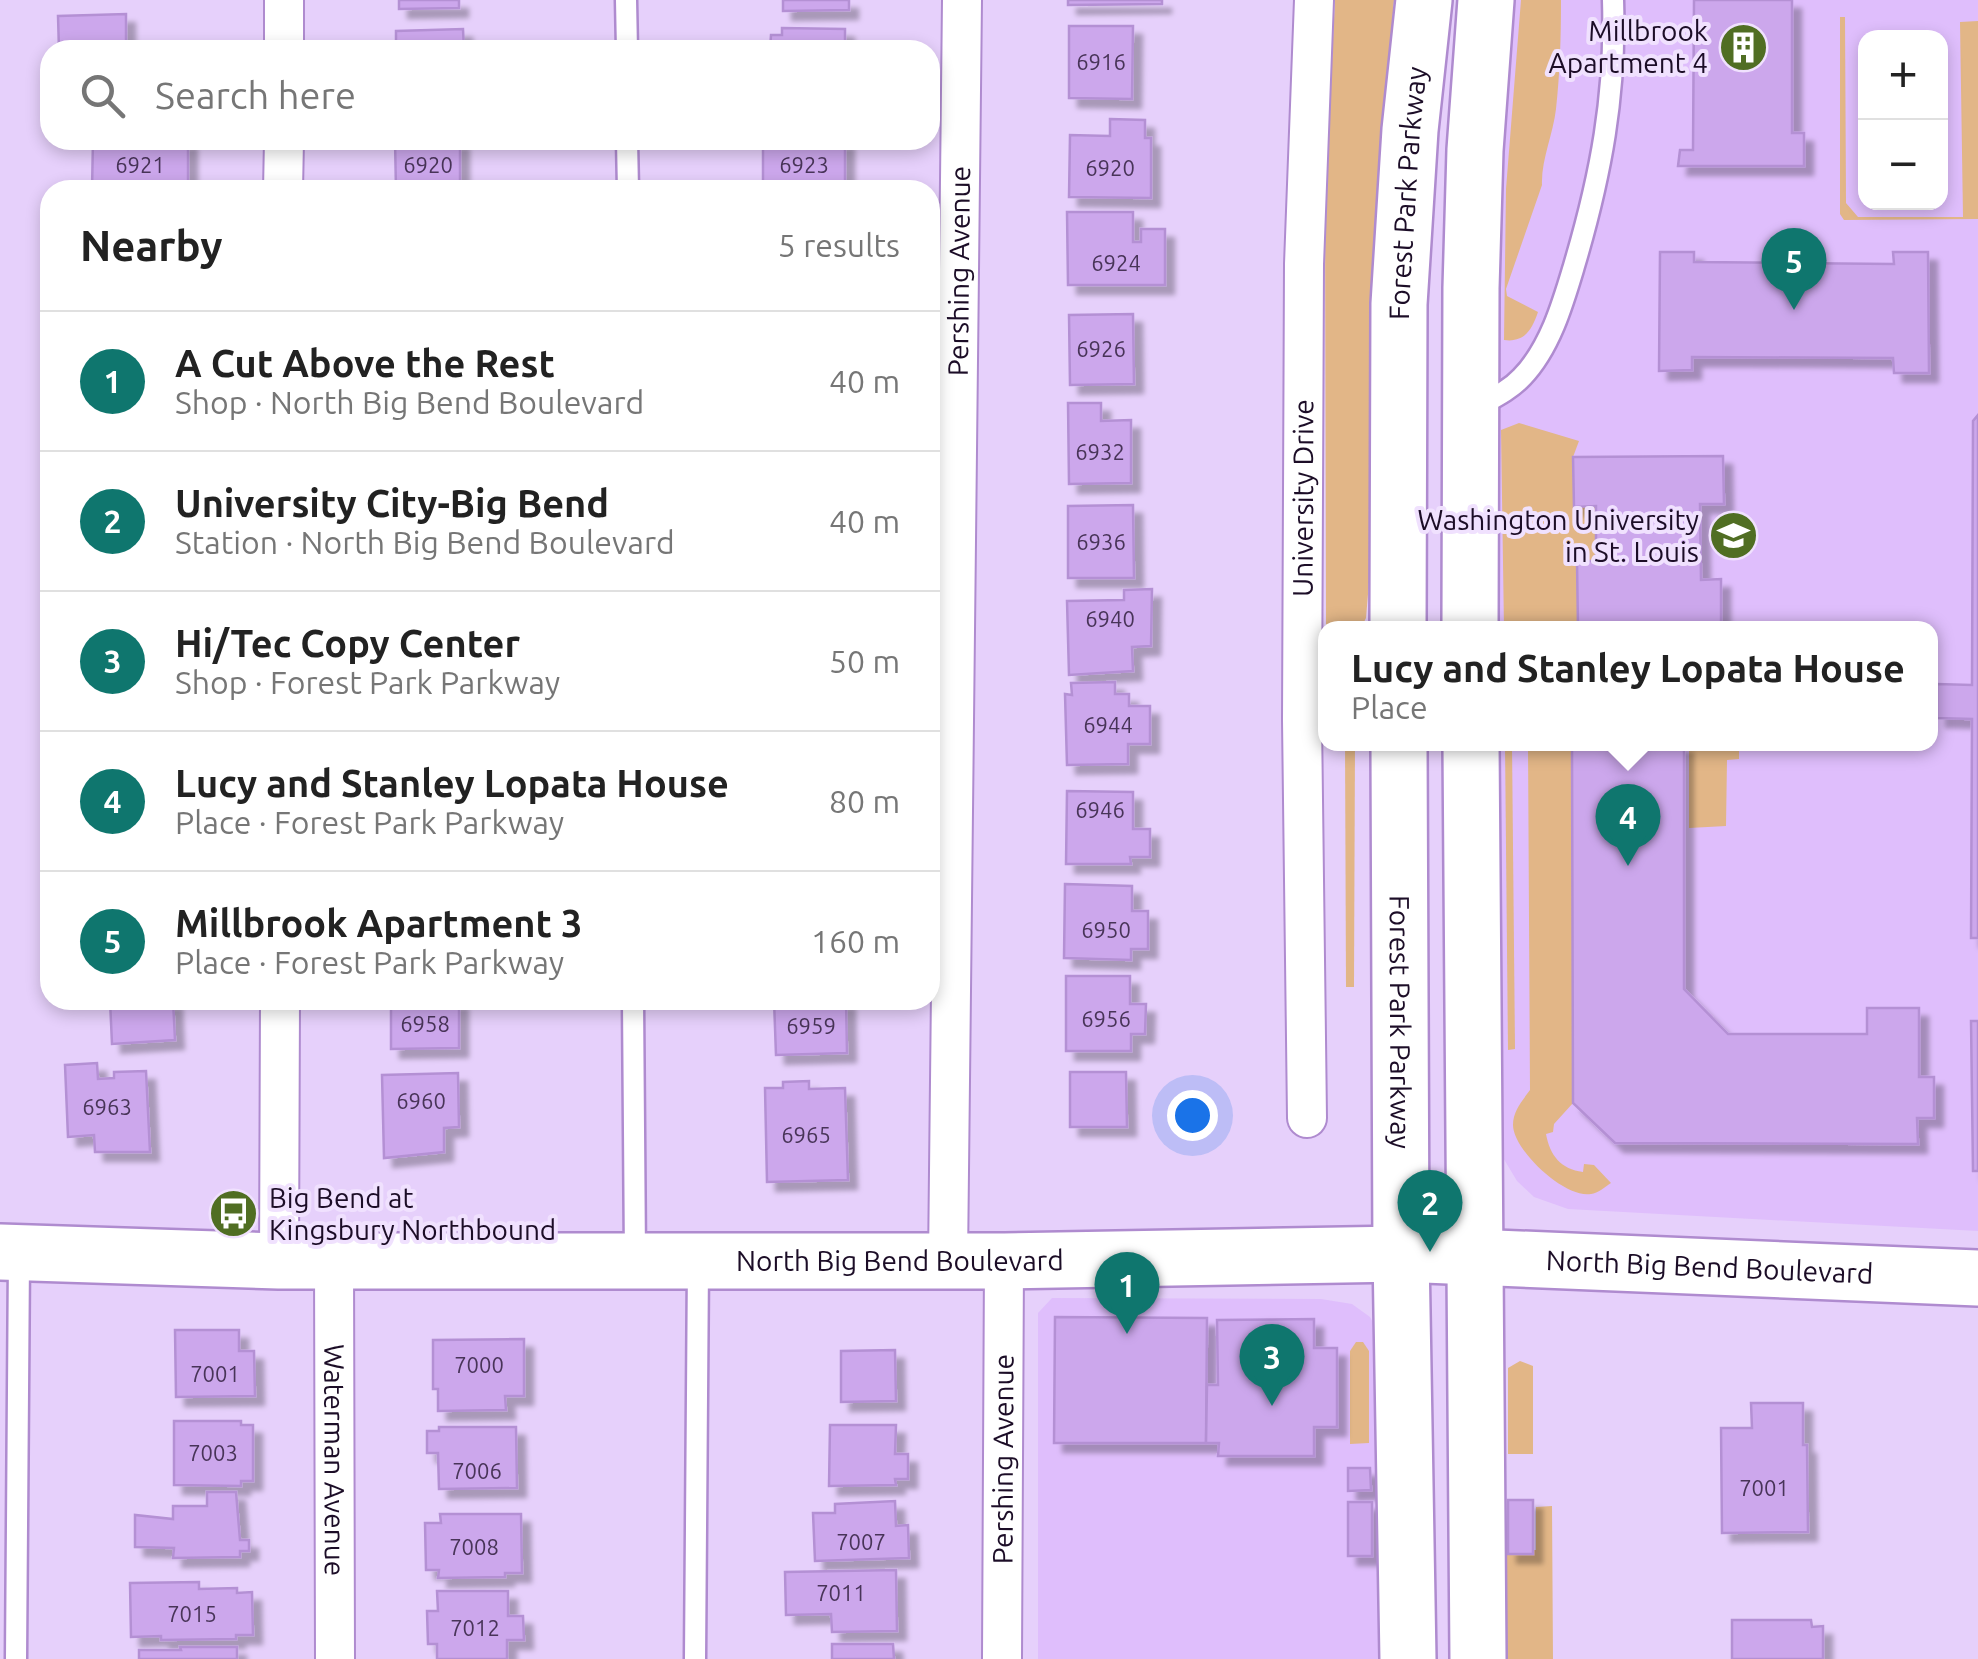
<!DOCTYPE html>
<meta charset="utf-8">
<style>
:root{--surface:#fff;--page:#f6f6f6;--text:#222;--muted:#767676;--line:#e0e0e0;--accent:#0f766e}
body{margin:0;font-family:Ubuntu,sans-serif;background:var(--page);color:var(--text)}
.controls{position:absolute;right:30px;top:30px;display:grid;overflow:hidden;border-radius:20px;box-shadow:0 5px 15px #0003}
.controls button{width:90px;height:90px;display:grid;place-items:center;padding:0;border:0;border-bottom:2px solid var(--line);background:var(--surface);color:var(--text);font:50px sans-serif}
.you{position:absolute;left:1192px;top:1115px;width:35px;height:35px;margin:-25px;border:8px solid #fff;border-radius:50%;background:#1a73e8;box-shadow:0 0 0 15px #1a73e833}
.badge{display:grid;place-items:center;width:65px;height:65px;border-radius:50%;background:var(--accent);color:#fff;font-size:32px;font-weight:700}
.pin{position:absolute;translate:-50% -82px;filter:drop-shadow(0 2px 5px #0008)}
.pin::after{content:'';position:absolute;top:52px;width:35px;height:30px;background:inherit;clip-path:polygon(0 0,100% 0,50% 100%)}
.popup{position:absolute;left:1318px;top:621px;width:620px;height:130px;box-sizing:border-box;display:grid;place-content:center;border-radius:20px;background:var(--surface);filter:drop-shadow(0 2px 8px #0005);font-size:32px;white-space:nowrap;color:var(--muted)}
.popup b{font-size:38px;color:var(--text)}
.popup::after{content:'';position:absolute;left:50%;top:100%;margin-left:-20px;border:20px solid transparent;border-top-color:var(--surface)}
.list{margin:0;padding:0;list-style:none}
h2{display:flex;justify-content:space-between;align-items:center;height:130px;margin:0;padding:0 40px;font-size:42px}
h2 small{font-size:32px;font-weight:400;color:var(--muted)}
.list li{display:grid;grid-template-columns:65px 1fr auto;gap:30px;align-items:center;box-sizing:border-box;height:140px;padding:0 40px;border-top:2px solid var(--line)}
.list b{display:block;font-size:38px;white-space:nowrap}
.list p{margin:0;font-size:32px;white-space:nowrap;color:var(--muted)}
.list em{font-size:32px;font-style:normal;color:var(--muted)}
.icon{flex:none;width:55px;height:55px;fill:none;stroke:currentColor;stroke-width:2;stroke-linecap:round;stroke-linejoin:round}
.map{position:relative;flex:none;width:1978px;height:1659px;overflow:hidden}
.search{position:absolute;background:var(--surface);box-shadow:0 5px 15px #0003;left:40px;top:40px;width:900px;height:110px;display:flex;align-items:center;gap:25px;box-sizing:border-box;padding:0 35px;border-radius:30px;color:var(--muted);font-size:38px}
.panel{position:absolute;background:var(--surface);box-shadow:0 5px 15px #0003;left:40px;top:180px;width:900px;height:830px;border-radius:30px}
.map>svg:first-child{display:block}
.built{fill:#dfbefc;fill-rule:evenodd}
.green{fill:#e2b687}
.building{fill:#cca7ec;stroke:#b490d4;stroke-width:2.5;filter:url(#shadow)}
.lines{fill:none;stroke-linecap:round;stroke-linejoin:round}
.service-casing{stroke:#af8bcf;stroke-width:25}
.minor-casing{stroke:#af8bcf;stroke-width:42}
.secondary-casing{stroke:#af8bcf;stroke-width:60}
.primary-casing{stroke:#af8bcf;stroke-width:60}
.service{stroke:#fff;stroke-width:20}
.minor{stroke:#fff;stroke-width:38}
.secondary{stroke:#fff;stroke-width:55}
.primary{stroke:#fff;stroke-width:55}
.labels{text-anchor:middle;stroke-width:8;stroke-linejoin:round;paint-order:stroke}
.number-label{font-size:22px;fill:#483458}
.poi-label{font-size:28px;fill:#1c0d27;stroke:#f0e1fe;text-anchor:end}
.street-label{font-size:28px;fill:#1c0d27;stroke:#f0e1fe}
</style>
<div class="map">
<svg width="1978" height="1659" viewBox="0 0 1978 1659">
<defs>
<filter id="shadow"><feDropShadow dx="9" dy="9" stdDeviation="2.5" flood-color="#0004"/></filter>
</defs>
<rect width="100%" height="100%" fill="#e6d0fb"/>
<!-- built -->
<g class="built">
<path d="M1510,0H1978V1231L1568,1209L1534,1197L1517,1181L1502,1156L1499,1144L1492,744H1930V628H1492L1493,255ZM1866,38H1940V202H1866Z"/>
<path d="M1052,1298L1321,1299L1352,1304L1370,1317L1377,1330L1381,1659H1038V1313Z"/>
</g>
<!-- green -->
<g class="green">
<path d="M1335,0H1394L1375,228L1372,546L1366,618L1361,628H1326L1325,200Z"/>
<path d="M1521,0H1561C1561,37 1560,73 1556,109C1553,135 1541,160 1542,185L1506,289L1507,296L1538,312C1532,329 1525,343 1504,340L1506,189Z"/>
<path d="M1840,17H1845L1846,203L1858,217H1963L1960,22L1978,21V219L1844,220L1840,214Z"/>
<path d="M1519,423L1579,441L1573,457L1574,506H1596V561L1577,562L1578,628H1504L1501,430Z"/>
<path d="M1345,744H1355L1354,987H1346Z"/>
<path d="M1505,744H1512L1515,1049L1508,1050Z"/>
<path d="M1528,744H1572L1573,1103L1554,1124L1553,1132L1546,1134C1550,1156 1561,1169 1583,1172L1584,1164L1594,1165L1611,1183C1605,1187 1598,1193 1591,1194C1565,1199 1513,1150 1513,1125C1513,1111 1522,1101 1530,1090Z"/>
<path d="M1739,744V759L1727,760L1726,826L1689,828V745Z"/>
<path d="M1356,1342H1363L1369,1351V1443L1350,1444V1351Z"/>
<path d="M1520,1361L1533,1366V1454H1508V1368Z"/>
<path d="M1552,1506L1553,1659H1502L1500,1551L1536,1550V1507Z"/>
</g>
<!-- building -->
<g class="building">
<path d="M399,0H459V8L399,9Z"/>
<path d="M783,0H849V10L783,11Z"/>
<path d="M1068,0H1162V4L1068,5Z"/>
<path d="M1694,0H1792V133H1804V166H1678L1680,150H1693Z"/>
<path d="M126,14V49L161,50H59L58,16Z"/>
<path d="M1069,26H1133L1132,99L1069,98Z"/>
<path d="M782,28L845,29V50H770L771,35H782Z"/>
<path d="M463,29L464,50H396V31Z"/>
<path d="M1110,119L1145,120V138H1151V198L1069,197L1070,135L1110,136Z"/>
<path d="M93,140H188V190H92Z"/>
<path d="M395,140H460V190H396Z"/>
<rect x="763" y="140" width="82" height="50"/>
<path d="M1067,212H1133V242H1141V229H1165V285H1068Z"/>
<path d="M1660,252H1694V262L1894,264L1893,252H1928L1929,373H1894L1893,358L1692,357V370L1659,371Z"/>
<path d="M1133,314L1134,384L1070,385L1069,315Z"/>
<path d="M1068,403H1101V421L1131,420V483L1069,484Z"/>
<path d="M1978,415V938H1971L1972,719L1937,718V684L1972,685L1973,421Z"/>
<path d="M1723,456L1724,504H1700L1701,580L1721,579V628H1578L1577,561H1596V506L1574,507L1573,457Z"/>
<path d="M1133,505L1134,578H1068V506Z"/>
<path d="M1152,589L1151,646L1132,647L1133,671L1069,675L1067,601L1124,600V590Z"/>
<path d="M1115,682V694H1129V706H1150V744H1128V764L1067,765L1065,694L1072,695L1071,683Z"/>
<path d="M1572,744H1684V989L1728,1034H1867V1008H1919V1077H1934V1118H1917L1918,1144L1615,1143L1573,1103Z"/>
<path d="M1067,791L1133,792V829H1150V857H1130L1131,864H1066Z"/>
<path d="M1065,884L1132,886V911H1148V949H1131V960L1064,958Z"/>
<path d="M1066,976H1130V1004H1146L1145,1034H1131V1051H1066Z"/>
<path d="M110,1000H173L175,1040L112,1044Z"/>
<path d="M391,1000H459V1048L391,1049Z"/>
<path d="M774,1000H846L847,1053L776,1055Z"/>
<path d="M1971,1021H1978V1171H1973Z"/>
<path d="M97,1063L98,1079L114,1078V1072L146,1071L150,1152H95L94,1135L68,1137L65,1065Z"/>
<path d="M1070,1072H1126L1127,1127H1070Z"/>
<path d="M458,1073L459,1127L444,1128V1152L384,1158L382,1075Z"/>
<path d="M809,1081V1089L845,1088L848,1180L767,1182L765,1088H783V1082Z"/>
<path d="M1055,1317L1207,1318L1206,1443H1054Z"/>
<path d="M1314,1319V1348H1337V1427H1314V1456H1218L1219,1443H1206L1207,1385H1218L1217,1320Z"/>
<path d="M175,1330H239V1351H254L255,1396L176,1397Z"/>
<path d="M524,1339V1396H505L506,1410L438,1411V1389H433V1340Z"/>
<path d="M895,1350L896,1401L841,1402V1351Z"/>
<path d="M1751,1403H1803V1445H1807L1808,1532L1722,1533L1721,1428H1752Z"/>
<path d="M174,1421H241V1425H253V1481H241V1486L174,1485Z"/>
<path d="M830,1425H896L895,1454H908V1479H895L896,1485L829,1486Z"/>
<path d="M439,1427H516L517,1488L439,1489L438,1453H427V1431H439Z"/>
<path d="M1348,1468H1370L1371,1490L1348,1491Z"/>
<path d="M207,1492H236L240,1540H249V1551H240V1557L173,1558L174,1548L135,1547V1515L173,1519V1506H207Z"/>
<rect x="1508" y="1500" width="25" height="54"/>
<path d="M895,1501L896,1526L908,1525L909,1558L815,1561L813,1513H835V1504Z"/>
<rect x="1348" y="1502" width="24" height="54"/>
<path d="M440,1514H521L522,1573H505V1577L438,1578L439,1570H426L425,1523H441Z"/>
<path d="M896,1570L897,1631L832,1632L831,1614L786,1615L785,1572Z"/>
<path d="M199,1582V1589L237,1588V1593L252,1592L253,1635H236V1639L161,1640V1636L131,1637L130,1583Z"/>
<path d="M437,1591H508V1616H523L524,1640H507V1659H437V1644H428L427,1611H438Z"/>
<path d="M1732,1620H1811L1812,1627L1823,1626V1659H1732Z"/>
<path d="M832,1644H893L894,1659H832Z"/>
<path d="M180,1647H237V1659H139V1650H181Z"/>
</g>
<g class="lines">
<defs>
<g id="service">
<path d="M626,0L627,50"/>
<path d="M627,140L628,190"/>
<path d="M1477,407C1493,398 1510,390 1522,377C1550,348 1563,303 1574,266C1601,175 1616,95 1613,0"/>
<path d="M633,1000L635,1258"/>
<path d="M16,1659L19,1256"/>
<path d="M695,1659L698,1263"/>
</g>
<g id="minor">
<path d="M284,50V0"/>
<path d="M283,190L284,140"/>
<path id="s1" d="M1307,1118L1302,720L1304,264L1314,0"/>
<path id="s2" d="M334,1260L335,1659"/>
<path d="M279,1261L280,1000"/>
<path id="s3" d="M948,1261L962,0"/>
<path id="s4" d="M1002,1659L1004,1261"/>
</g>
<g id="secondary">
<path id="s5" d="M0,1252L279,1261H1004L1401,1254L1978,1278"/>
</g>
<g id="primary">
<path id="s6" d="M1398,628L1399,304L1410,130L1424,0"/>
<path d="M1470,628L1471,288L1475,150L1486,0"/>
<path id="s7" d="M1399,744L1401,1254L1408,1659"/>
<path d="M1471,744L1478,1659"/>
</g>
</defs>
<!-- service casing -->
<use href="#service" class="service-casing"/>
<!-- minor casing -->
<use href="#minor" class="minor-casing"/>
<!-- secondary casing -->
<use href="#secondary" class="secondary-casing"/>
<!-- primary casing -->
<use href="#primary" class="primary-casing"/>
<!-- service -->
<use href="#service" class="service"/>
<!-- minor -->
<use href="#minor" class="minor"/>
<!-- secondary -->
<use href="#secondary" class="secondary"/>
<!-- primary -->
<use href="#primary" class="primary"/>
</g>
<!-- icons -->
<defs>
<symbol id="building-disc" viewBox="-11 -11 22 22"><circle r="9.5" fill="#506e23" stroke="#f0e1fe"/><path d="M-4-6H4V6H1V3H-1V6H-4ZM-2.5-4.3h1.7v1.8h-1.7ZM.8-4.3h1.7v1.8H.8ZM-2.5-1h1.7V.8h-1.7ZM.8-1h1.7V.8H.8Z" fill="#fff"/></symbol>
<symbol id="university-disc" viewBox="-11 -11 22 22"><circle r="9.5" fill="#506e23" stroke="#f0e1fe"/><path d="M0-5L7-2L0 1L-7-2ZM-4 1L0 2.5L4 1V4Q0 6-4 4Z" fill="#fff"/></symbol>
<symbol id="bus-disc" viewBox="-11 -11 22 22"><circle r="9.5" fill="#506e23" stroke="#f0e1fe"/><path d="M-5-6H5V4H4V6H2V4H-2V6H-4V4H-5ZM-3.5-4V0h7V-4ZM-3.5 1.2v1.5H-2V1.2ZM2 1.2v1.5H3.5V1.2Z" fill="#fff"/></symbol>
</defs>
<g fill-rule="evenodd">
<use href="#building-disc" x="1716" y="20" width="55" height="55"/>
<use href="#university-disc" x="1706" y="508" width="55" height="55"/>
<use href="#bus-disc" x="206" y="1186" width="55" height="55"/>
</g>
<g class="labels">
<!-- number labels -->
<g class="number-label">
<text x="1101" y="70">6916</text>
<text x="140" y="173">6921</text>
<text x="428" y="173">6920</text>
<text x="804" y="173">6923</text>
<text x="1110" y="176">6920</text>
<text x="1116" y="271">6924</text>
<text x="1101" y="357">6926</text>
<text x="1100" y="460">6932</text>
<text x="1101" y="550">6936</text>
<text x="1110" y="627">6940</text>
<text x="1108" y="733">6944</text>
<text x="1100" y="818">6946</text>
<text x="1106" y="938">6950</text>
<text x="1106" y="1027">6956</text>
<text x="425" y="1032">6958</text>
<text x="811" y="1034">6959</text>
<text x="421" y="1109">6960</text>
<text x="107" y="1115">6963</text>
<text x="806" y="1143">6965</text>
<text x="479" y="1373">7000</text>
<text x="215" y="1382">7001</text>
<text x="213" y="1461">7003</text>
<text x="477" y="1479">7006</text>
<text x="1764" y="1496">7001</text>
<text x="861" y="1550">7007</text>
<text x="474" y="1555">7008</text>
<text x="841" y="1601">7011</text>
<text x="192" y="1622">7015</text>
<text x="475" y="1636">7012</text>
</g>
<!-- poi labels -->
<g class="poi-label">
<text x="1708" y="41">Millbrook<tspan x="1708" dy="32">Apartment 4</tspan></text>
<text x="1699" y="530">Washington University<tspan x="1699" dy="32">in St. Louis</tspan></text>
<text x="269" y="1208" text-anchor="start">Big Bend at<tspan x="269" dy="32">Kingsbury Northbound</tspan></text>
</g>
<!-- street labels -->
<g class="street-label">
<text dy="10" stroke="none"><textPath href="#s6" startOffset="435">Forest Park Parkway</textPath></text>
<text dy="10" stroke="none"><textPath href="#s3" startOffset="990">Pershing Avenue</textPath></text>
<text dy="10" stroke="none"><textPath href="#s1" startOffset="620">University Drive</textPath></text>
<text dy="10" stroke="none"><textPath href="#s7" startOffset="278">Forest Park Parkway</textPath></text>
<text dy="10" stroke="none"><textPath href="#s5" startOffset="900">North Big Bend Boulevard</textPath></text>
<text dy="10" stroke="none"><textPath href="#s5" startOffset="1710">North Big Bend Boulevard</textPath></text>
<text dy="10" stroke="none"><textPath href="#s2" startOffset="200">Waterman Avenue</textPath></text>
<text dy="10" stroke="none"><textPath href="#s4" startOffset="200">Pershing Avenue</textPath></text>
</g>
</g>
</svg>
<div class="controls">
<button>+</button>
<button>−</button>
</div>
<div class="you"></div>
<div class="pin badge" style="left:1127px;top:1334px">1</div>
<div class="pin badge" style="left:1430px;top:1252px">2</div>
<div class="pin badge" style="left:1272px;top:1406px">3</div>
<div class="pin badge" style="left:1628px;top:866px">4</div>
<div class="popup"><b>Lucy and Stanley Lopata House</b>Place</div>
<div class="pin badge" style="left:1794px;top:310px">5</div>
<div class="search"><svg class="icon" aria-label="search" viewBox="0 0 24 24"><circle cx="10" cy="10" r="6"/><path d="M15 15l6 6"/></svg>Search here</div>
<section class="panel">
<h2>Nearby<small>5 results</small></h2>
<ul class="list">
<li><span class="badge">1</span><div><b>A Cut Above the Rest</b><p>Shop · North Big Bend Boulevard</p></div><em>40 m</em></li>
<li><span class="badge">2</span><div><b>University City-Big Bend</b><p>Station · North Big Bend Boulevard</p></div><em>40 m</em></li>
<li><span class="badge">3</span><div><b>Hi/Tec Copy Center</b><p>Shop · Forest Park Parkway</p></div><em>50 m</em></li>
<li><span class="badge">4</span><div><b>Lucy and Stanley Lopata House</b><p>Place · Forest Park Parkway</p></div><em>80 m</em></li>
<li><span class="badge">5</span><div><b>Millbrook Apartment 3</b><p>Place · Forest Park Parkway</p></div><em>160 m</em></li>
</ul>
</section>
</div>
